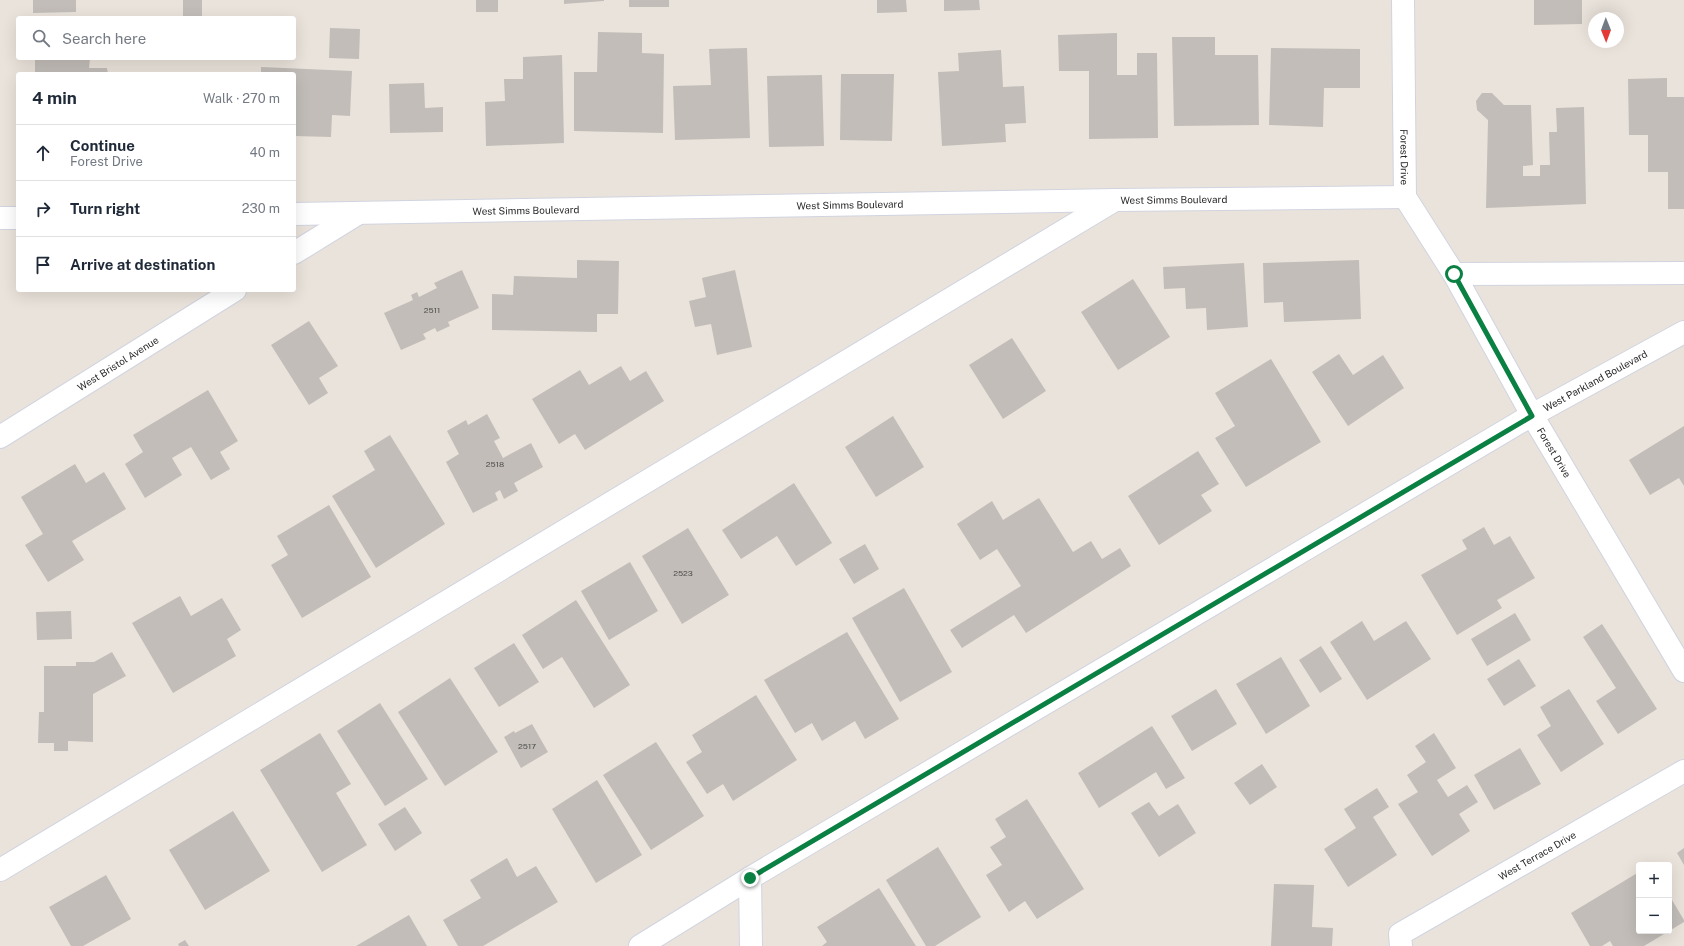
<!DOCTYPE html>
<meta charset="utf-8">
<style>
:root{--surface:#fff;--page:#f6f6f7;--text:#1f2937;--muted:#747a83;--line:#e0e1e3}
body{margin:0;font-family:"Public Sans",sans-serif;background:var(--page);color:var(--text)}
.controls{position:absolute;right:12px;bottom:12px;display:grid;overflow:hidden;border-radius:4px;box-shadow:0 4px 16px #0002}
.controls button{width:36px;height:36px;display:grid;place-items:center;padding:0;border:0;border-bottom:1px solid var(--line);background:var(--surface);color:var(--text);font:20px sans-serif}
.compass{position:absolute;left:1588px;top:12px;width:36px;height:36px;border-radius:50%;background:var(--surface);box-shadow:0 4px 16px #0002;rotate:179deg}
.stop{position:absolute;width:12px;height:12px;margin:-9px;border:3px solid #0b8043;border-radius:50%;background:#fff}
.stop.end{background:#0b8043;border-color:#fff;box-shadow:0 1px 4px #0008}
.list{margin:0;padding:0;list-style:none}
h2{display:flex;justify-content:space-between;align-items:center;height:52px;margin:0;padding:0 16px;font-size:17px}
h2 small{font-size:13px;font-weight:400;color:var(--muted)}
.list li{display:grid;grid-template-columns:26px 1fr auto;gap:12px;align-items:center;box-sizing:border-box;height:56px;padding:0 16px;border-top:1px solid var(--line)}
.list b{display:block;font-size:15px;white-space:nowrap}
.list p{margin:0;font-size:13px;white-space:nowrap;color:var(--muted)}
.list em{font-size:13px;font-style:normal;color:var(--muted)}
.icon{flex:none;width:22px;height:22px;fill:none;stroke:currentColor;stroke-width:2;stroke-linecap:round;stroke-linejoin:round}
.map{position:relative;flex:none;width:1684px;height:946px;overflow:hidden}
.search{position:absolute;background:var(--surface);box-shadow:0 4px 16px #0002;left:16px;top:16px;width:280px;height:44px;display:flex;align-items:center;gap:10px;box-sizing:border-box;padding:0 14px;border-radius:4px;color:var(--muted);font-size:15px}
.panel{position:absolute;background:var(--surface);box-shadow:0 4px 16px #0002;left:16px;top:72px;width:280px;height:220px;border-radius:4px}
.map>svg:first-child{display:block}
.building{fill:#c2bdb8}
.lines{fill:none;stroke-linecap:round;stroke-linejoin:round}
.minor-casing{stroke:#d1d4e0;stroke-width:24}
.minor{stroke:#fff;stroke-width:22}
.route{stroke:#0b8043;stroke-width:5}
.labels{text-anchor:middle;stroke-width:3.5;stroke-linejoin:round;paint-order:stroke}
.number-label{font-size:8px;fill:#4f4e4d}
.street-label{font-size:10px;fill:#292929;stroke:#fff}
</style>
<div class="map">
<svg width="1684" height="946" viewBox="0 0 1684 946">
<rect width="100%" height="100%" fill="#eae3db"/>
<!-- building -->
<g class="building">
<path d="M33,0H76V12L33,13Z"/>
<rect x="183" y="0" width="19" height="16"/>
<rect x="476" y="0" width="22" height="12"/>
<path d="M564,0H604V1L564,4Z"/>
<rect x="629" y="0" width="40" height="7"/>
<path d="M877,0H906L907,12L877,13Z"/>
<path d="M944,0H979L980,10L944,11Z"/>
<path d="M1534,0H1582V24L1534,25Z"/>
<path d="M330,28L360,29L359,59L329,58Z"/>
<path d="M598,32L642,33V53L664,54L663,133L574,131V72H597Z"/>
<path d="M1117,33V75H1137V53H1157L1158,138L1089,139V71H1059L1058,35Z"/>
<path d="M1172,37H1215V55H1258L1259,125L1174,126Z"/>
<path d="M747,48L750,138L675,140L673,86L711,85L709,49Z"/>
<path d="M1271,48L1360,49V88H1324L1323,127L1269,125Z"/>
<path d="M1001,50L1003,87L1024,86L1026,123L1005,124L1006,142L942,146L938,72L959,71L958,53Z"/>
<path d="M562,55L564,143L486,146L485,102L505,101L504,79H523V57Z"/>
<path d="M35,58H90L89,68H107L108,74H35Z"/>
<path d="M261,67L352,71L350,116L332,115L331,137L294,136V74H261Z"/>
<path d="M841,74H894L892,141L840,140Z"/>
<path d="M822,75L824,146L769,147L767,76Z"/>
<path d="M1667,78V97H1684V209H1668V172H1648V135H1629L1628,79Z"/>
<path d="M424,83L425,108L443,107V132L390,133L389,84Z"/>
<path d="M1482,93H1492L1504,105H1531L1533,165L1523,166V176H1540V165H1550L1549,132H1557L1556,108L1584,107L1586,204L1486,208L1488,120L1477,110L1476,101Z"/>
<path d="M577,260L619,261L618,314H597V332L492,330V294L513,295L514,276L577,278Z"/>
<path d="M1359,260L1361,319L1284,322L1283,302L1264,303L1263,263Z"/>
<path d="M1244,263L1248,327L1207,330L1206,308L1186,309L1185,288L1164,289L1163,267Z"/>
<path d="M462,270L479,308L448,322L450,326L437,332L435,328L423,334L426,339L401,350L384,313L413,300L411,295L417,292L419,297L437,288L434,283Z"/>
<path d="M735,270L752,347L717,355L711,324L695,327L689,301L706,297L702,278Z"/>
<path d="M1133,279L1170,337L1118,370L1081,312Z"/>
<path d="M309,321L338,366L319,378L328,393L309,405L271,345Z"/>
<path d="M1012,338L1046,391L1003,419L969,365Z"/>
<path d="M1339,354L1353,375L1383,355L1404,388L1348,426L1312,372Z"/>
<path d="M1271,359L1321,442L1246,487L1215,438L1235,426L1215,393Z"/>
<path d="M621,366L630,381L646,371L664,401L585,450L575,434L559,444L532,399L580,370L589,385Z"/>
<path d="M208,390L238,441L220,452L230,469L211,480L191,447L172,458L182,475L145,498L125,464L143,452L133,435Z"/>
<path d="M487,414L500,438L494,441L503,458L531,443L543,467L514,483L518,491L504,499L500,490L495,493L498,500L473,513L446,462L459,454L447,431L466,420L468,425Z"/>
<path d="M893,416L924,467L876,497L845,447Z"/>
<path d="M1684,426V486L1679,478L1650,495L1629,460Z"/>
<path d="M390,435L445,524L376,568L332,496L375,470L364,451Z"/>
<path d="M1198,451L1219,484L1201,495L1212,511L1159,545L1128,496Z"/>
<path d="M75,464L86,483L104,472L126,509L72,541L84,560L48,582L25,545L43,534L21,497Z"/>
<path d="M794,483L832,543L796,566L777,536L741,559L722,530Z"/>
<path d="M1039,498L1073,552L1091,541L1102,559L1120,548L1131,566L1026,633L1014,615L962,648L950,630L1021,586L997,549L980,560L957,524L992,501L1003,520Z"/>
<path d="M329,505L371,577L302,618L271,565L288,555L277,536Z"/>
<path d="M1484,527L1494,545L1510,536L1535,578L1497,600L1502,608L1457,635L1421,575L1467,549L1462,540Z"/>
<path d="M688,528L729,595L682,624L642,556Z"/>
<path d="M865,544L879,569L854,584L839,559Z"/>
<path d="M630,562L658,611L609,640L581,591Z"/>
<path d="M904,588L952,672L900,702L852,618Z"/>
<path d="M180,596L191,616L222,598L241,630L227,639L236,656L173,693L132,623Z"/>
<path d="M576,600L630,685L594,708L562,657L543,669L522,635Z"/>
<path d="M71,611L72,639L37,640L36,612Z"/>
<path d="M1515,613L1531,640L1487,666L1471,639Z"/>
<path d="M1362,621L1374,641L1406,621L1431,659L1367,700L1330,642Z"/>
<path d="M1602,624L1657,709L1618,734L1596,701L1616,688L1583,637Z"/>
<path d="M847,632L899,719L865,739L855,721L822,741L812,723L795,733L764,680Z"/>
<path d="M514,643L539,682L499,707L474,668Z"/>
<path d="M1321,646L1342,679L1320,693L1299,660Z"/>
<path d="M112,652L126,676L93,694V742L68,741V751H54V743H38L39,712H44V666H76V662H94Z"/>
<path d="M1281,657L1310,706L1266,734L1236,684Z"/>
<path d="M1519,659L1536,686L1504,706L1487,679Z"/>
<path d="M450,678L498,752L445,786L398,712Z"/>
<path d="M1216,689L1237,724L1192,751L1171,716Z"/>
<path d="M1569,689L1604,744L1561,772L1537,735L1551,726L1540,707Z"/>
<path d="M756,695L797,760L733,801L723,784L707,794L686,762L702,752L692,735Z"/>
<path d="M380,703L428,779L385,806L337,731Z"/>
<path d="M532,724L548,752L521,768L504,737L514,731L515,733Z"/>
<path d="M1152,726L1185,778L1166,789L1156,772L1099,808L1078,773Z"/>
<path d="M320,733L351,784L336,793L367,845L322,872L260,770Z"/>
<path d="M1434,733L1456,768L1437,780L1448,797L1467,785L1478,802L1459,814L1470,831L1432,856L1398,804L1418,792L1407,775L1426,762L1415,746Z"/>
<path d="M656,742L704,816L651,850L603,775Z"/>
<path d="M1520,748L1541,784L1494,810L1474,775Z"/>
<path d="M1262,764L1277,787L1250,805L1234,783Z"/>
<path d="M597,780L642,855L596,883L552,809Z"/>
<path d="M1377,788L1389,807L1373,817L1397,855L1348,887L1324,849L1356,828L1344,809Z"/>
<path d="M1027,799L1084,889L1037,919L1025,901L1009,912L986,875L1002,865L990,847L1006,837L995,819Z"/>
<path d="M1149,802L1159,816L1178,804L1196,833L1159,857L1131,813Z"/>
<path d="M405,807L422,833L395,851L378,824Z"/>
<path d="M233,811L270,871L205,910L169,850Z"/>
<path d="M938,847L981,917L935,946H926L886,880Z"/>
<path d="M1684,848V865L1677,853Z"/>
<path d="M507,858L517,877L536,866L558,902L483,946H458L443,920L481,898L470,880Z"/>
<path d="M1639,872V931H1669L1644,946H1613L1610,941L1602,946H1590L1571,913Z"/>
<path d="M106,875L131,919L83,946H71L49,907Z"/>
<path d="M1274,884L1314,885L1312,927L1333,928L1332,946H1271Z"/>
<path d="M879,888L916,946H822L827,942L817,927Z"/>
<path d="M1669,895L1684,920V922L1669,931Z"/>
<path d="M409,915L427,946H356Z"/>
<path d="M185,940L189,946H179L178,944Z"/>
</g>
<g class="lines">
<defs>
<g id="minor">
<path id="s1" d="M1403,0L1405,197L1454,274L1532,415L1684,671"/>
<path id="s2" d="M294,214L1115,200L1405,197"/>
<path d="M0,218H18"/>
<path d="M294,253L359,213"/>
<path d="M1454,274L1684,273"/>
<path id="s3" d="M0,437L235,290"/>
<path d="M0,870L1115,200"/>
<path d="M750,878L751,946"/>
<path id="s4" d="M640,946L750,878L1532,415L1684,332"/>
<path id="s5" d="M1401,946L1400,934L1684,771"/>
</g>
</defs>
<!-- minor casing -->
<use href="#minor" class="minor-casing"/>
<!-- minor -->
<use href="#minor" class="minor"/>
</g>
<g class="lines">
<!-- route -->
<path class="route" d="M750,878L1532,416L1454,274"/>
</g>
<g class="labels">
<!-- number labels -->
<g class="number-label">
<text x="432" y="313">2511</text>
<text x="495" y="467">2518</text>
<text x="683" y="576">2523</text>
<text x="527" y="749">2517</text>
</g>
<!-- street labels -->
<g class="street-label">
<text dy="4" stroke="none"><textPath href="#s1" startOffset="157">Forest Drive</textPath></text>
<text dy="4" stroke="none"><textPath href="#s2" startOffset="880">West Simms Boulevard</textPath></text>
<text dy="4" stroke="none"><textPath href="#s2" startOffset="556">West Simms Boulevard</textPath></text>
<text dy="4" stroke="none"><textPath href="#s2" startOffset="232">West Simms Boulevard</textPath></text>
<text dy="4" stroke="none"><textPath href="#s3" startOffset="139">West Bristol Avenue</textPath></text>
<text dy="4" stroke="none"><textPath href="#s4" startOffset="1110">West Parkland Boulevard</textPath></text>
<text dy="4" stroke="none"><textPath href="#s1" startOffset="493">Forest Drive</textPath></text>
<text dy="4" stroke="none"><textPath href="#s5" startOffset="170">West Terrace Drive</textPath></text>
</g>
</g>
</svg>
<div class="controls">
<button>+</button>
<button>−</button>
</div>
<svg class="compass" viewBox="-18 -18 36 36"><path d="M0-13l5 13h-10z" fill="#e53935"/><path d="M0 13l5-13h-10z" fill="#747a83"/></svg>
<div class="stop" style="left:1454px;top:274px"></div>
<div class="stop end" style="left:750px;top:878px"></div>
<div class="search"><svg class="icon" aria-label="search" viewBox="0 0 24 24"><circle cx="10" cy="10" r="6"/><path d="M15 15l6 6"/></svg>Search here</div>
<section class="panel">
<h2>4 min<small>Walk · 270 m</small></h2>
<ul class="list">
<li><svg class="icon" aria-label="ahead" viewBox="0 0 24 24"><path d="M12 20V5M6 11l6-6 6 6"/></svg><div><b>Continue</b><p>Forest Drive</p></div><em>40 m</em></li>
<li><svg class="icon" aria-label="right" viewBox="0 0 24 24"><path d="M7 20v-9h11M14 6l5 5-5 5"/></svg><div><b>Turn right</b></div><em>230 m</em></li>
<li><svg class="icon" aria-label="arrive" viewBox="0 0 24 24"><path d="M6 21V4h12l-3 4 3 4H6"/></svg><div><b>Arrive at destination</b></div></li>
</ul>
</section>
</div>
